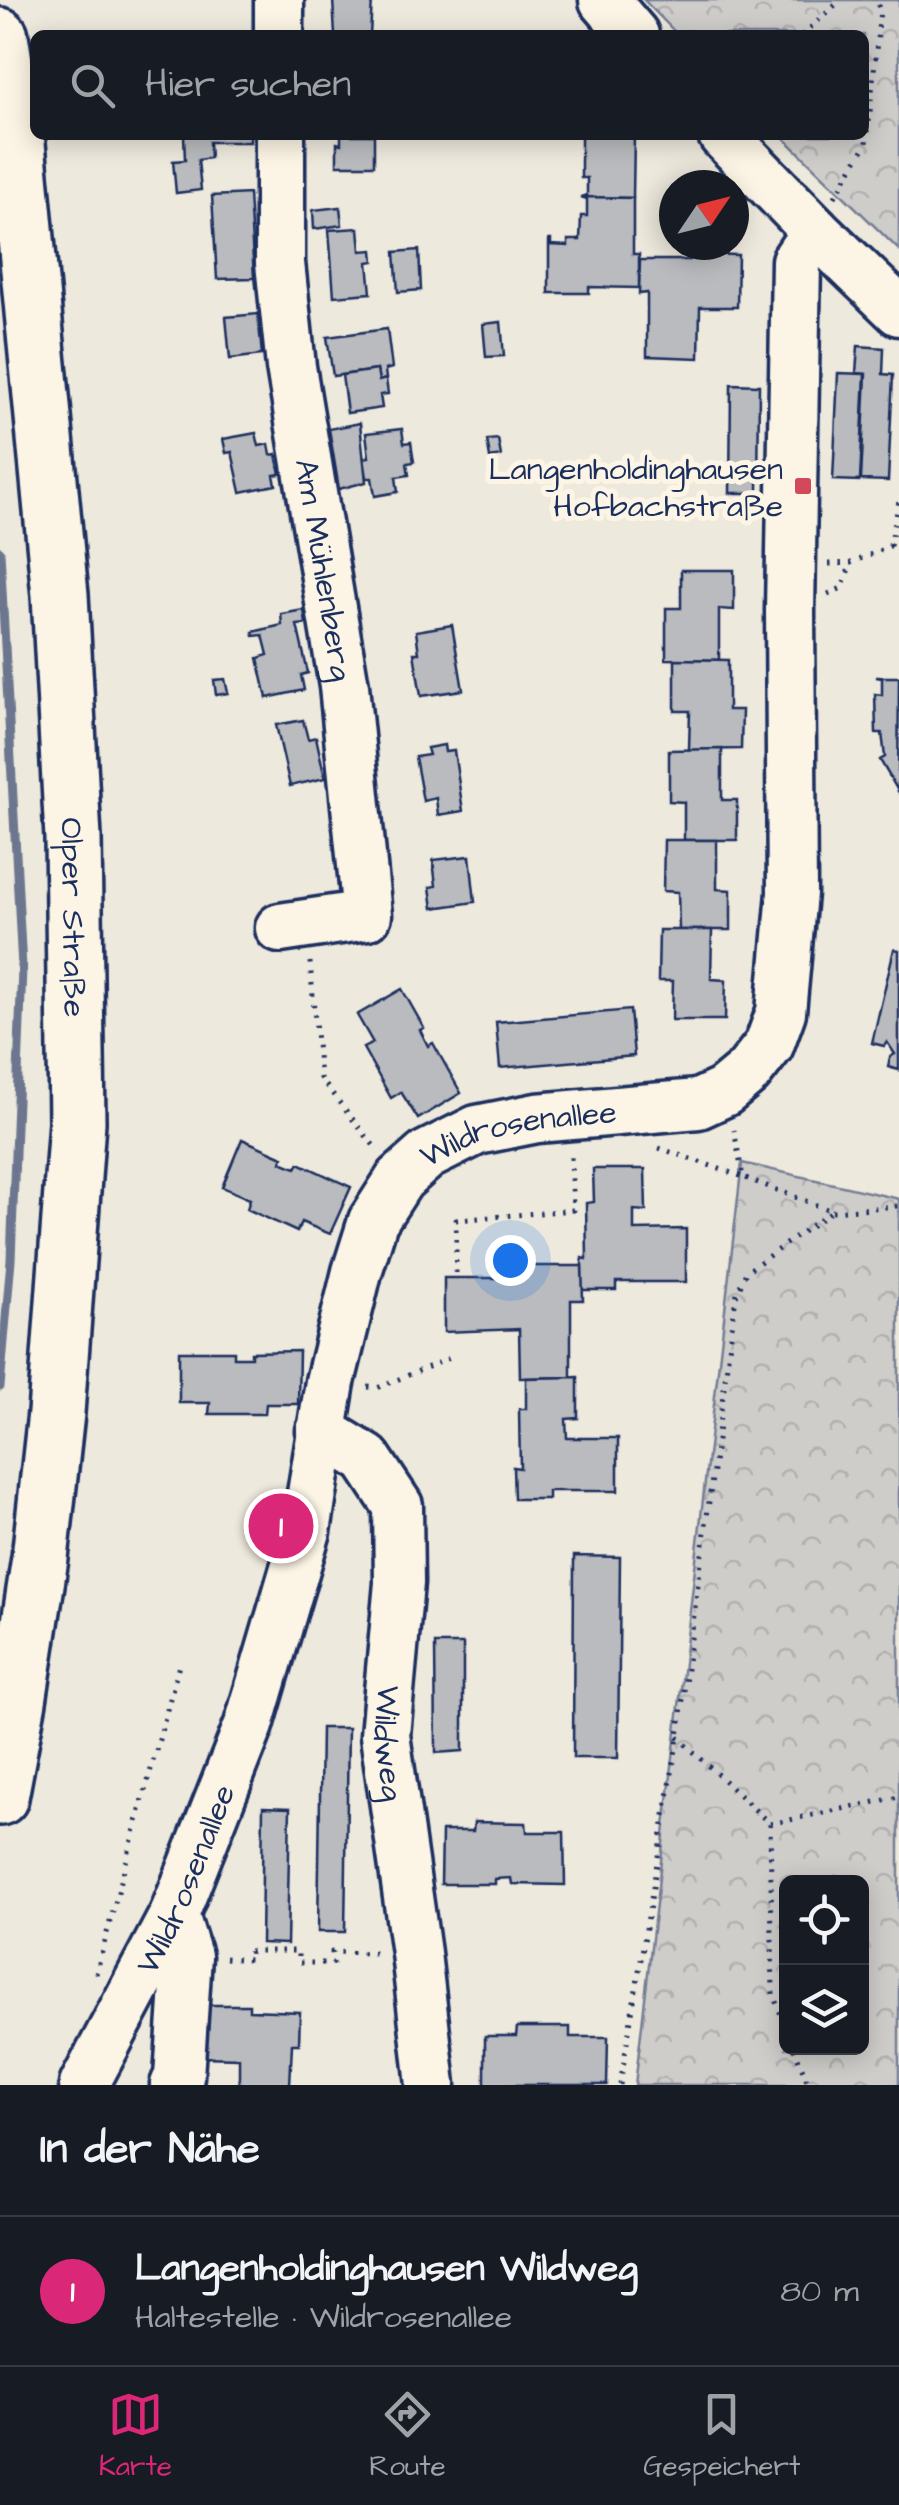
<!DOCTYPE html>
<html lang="de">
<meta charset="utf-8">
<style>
:root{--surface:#171b24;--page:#242831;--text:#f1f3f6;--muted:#9ea1a6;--line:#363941;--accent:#db2777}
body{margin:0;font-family:"Architects Daughter",sans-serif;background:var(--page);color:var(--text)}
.controls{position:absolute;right:30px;bottom:30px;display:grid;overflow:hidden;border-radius:15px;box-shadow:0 5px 25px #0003}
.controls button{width:90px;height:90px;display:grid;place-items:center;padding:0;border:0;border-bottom:2px solid var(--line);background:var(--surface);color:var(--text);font:50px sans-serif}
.compass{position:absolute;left:659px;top:170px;width:90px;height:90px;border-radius:50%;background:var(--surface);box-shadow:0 5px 25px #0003;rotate:55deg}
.you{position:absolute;left:510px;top:1260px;width:35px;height:35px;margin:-25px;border:8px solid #fff;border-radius:50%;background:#1a73e8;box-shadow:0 0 0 15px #1a73e833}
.badge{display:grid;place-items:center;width:65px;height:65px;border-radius:50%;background:var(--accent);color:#fff;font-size:32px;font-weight:700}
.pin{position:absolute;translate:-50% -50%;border:5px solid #fff;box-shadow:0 2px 10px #0006}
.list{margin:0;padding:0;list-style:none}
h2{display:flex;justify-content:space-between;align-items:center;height:130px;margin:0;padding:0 40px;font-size:42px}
h2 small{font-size:32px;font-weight:400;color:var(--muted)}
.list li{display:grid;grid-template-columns:65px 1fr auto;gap:30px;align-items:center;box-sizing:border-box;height:150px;padding:0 40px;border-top:2px solid var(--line)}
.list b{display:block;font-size:38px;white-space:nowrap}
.list p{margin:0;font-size:32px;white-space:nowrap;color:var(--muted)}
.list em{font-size:32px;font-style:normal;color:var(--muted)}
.icon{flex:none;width:55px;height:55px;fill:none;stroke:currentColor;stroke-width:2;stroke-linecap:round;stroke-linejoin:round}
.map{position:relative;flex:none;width:899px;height:2085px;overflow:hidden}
.search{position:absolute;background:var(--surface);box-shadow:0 5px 25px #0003;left:30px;right:30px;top:30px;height:110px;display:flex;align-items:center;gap:25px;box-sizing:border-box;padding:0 35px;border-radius:15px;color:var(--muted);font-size:38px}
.sheet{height:280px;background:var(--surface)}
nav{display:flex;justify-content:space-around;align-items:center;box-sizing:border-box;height:140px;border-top:2px solid var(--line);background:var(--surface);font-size:28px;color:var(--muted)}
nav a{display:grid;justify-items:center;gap:5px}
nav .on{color:var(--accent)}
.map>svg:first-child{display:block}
.forest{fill:url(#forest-crowns);stroke:#757e94;stroke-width:2.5;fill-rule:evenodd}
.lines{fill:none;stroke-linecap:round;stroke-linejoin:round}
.stream{stroke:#6c778f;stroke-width:9}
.building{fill:#babbbe;stroke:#1b2f5e;stroke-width:2.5}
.minor-casing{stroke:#1b2f5e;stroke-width:55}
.major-casing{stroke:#1b2f5e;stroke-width:62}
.path{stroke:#1b2f5e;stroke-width:5;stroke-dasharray:2.5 8;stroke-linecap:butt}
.minor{stroke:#fcf5e5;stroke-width:48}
.major{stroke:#fcf5e5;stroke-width:55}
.poi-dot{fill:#d1495b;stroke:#fcf5e5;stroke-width:4}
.labels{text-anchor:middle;stroke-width:10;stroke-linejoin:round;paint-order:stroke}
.poi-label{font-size:32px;fill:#1b2f5e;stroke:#fcf5e5;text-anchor:end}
.street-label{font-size:32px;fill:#1b2f5e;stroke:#fcf5e5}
</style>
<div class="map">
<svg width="899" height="2085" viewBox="0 0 899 2085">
<defs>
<pattern id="forest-crowns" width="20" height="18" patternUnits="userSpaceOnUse" patternTransform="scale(2.5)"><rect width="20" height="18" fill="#cfcdca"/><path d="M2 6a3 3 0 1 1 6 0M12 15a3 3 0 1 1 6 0" fill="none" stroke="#b1b0b0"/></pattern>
</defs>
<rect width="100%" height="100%" fill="#eee9dd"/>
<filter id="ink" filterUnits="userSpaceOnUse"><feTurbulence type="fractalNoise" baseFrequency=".01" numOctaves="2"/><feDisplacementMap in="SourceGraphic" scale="20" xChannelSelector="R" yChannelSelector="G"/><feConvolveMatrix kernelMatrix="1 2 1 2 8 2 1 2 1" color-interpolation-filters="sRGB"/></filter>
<g filter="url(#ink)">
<!-- forest -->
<g class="forest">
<path d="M644,0H899V250L781,135H864V35H678Z"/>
<path d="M742,1163L899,1199V2085H635ZM786,1882H862V2048H786Z"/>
</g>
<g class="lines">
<!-- stream -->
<path class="stream" d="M0,551L22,968L11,1260L0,1387"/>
</g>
<!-- building -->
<g class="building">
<path d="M333,0H372L370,35H335Z"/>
<path d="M184,135H250V142H209L210,158L198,160L201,190L176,193L173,161L185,160Z"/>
<path d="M341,135H374V165H337V143L341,144Z"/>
<path d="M581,135H634L633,198L581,197L587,195V178H581Z"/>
<path d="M249,194L254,278L217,279L212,196Z"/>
<path d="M581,197L633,198V254H639V288L589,287V293H549V240H551V245L568,246V240H580L581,216H587V199Z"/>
<path d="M340,207L342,225L314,229L313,210Z"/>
<path d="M359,228L361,251L373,250L374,261L368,262L371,293L334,296L329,230Z"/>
<path d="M419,250L421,290L398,292L395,252Z"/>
<path d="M691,254L738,255L737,307H700L699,358L647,356V293L639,294L640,260H690Z"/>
<path d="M258,314L262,355L230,359L226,317Z"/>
<path d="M501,322L504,356L486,357L483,324Z"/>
<path d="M387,329L392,368L385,370L386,379L379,381L377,370L333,376L327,337Z"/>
<path d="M858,346L884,348L883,374L893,375L888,481L861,480L866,374L856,373Z"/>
<path d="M377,370L379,381L386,379L388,394L380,395L382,408L347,413L342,375Z"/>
<path d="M838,373L865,374L860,481L833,480Z"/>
<path d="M731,384L759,385L758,493H730Z"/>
<path d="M360,423L366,482L339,489L329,429Z"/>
<path d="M402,429L404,443L411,442L414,462L407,463L409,475L396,477L398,492L375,496L372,478H367L364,458L369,457L366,433Z"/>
<path d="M256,433L259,446L269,444L271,455L276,454L280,474L274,475L276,485L241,492L232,452L226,453L223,439Z"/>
<path d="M498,439L501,456L490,458L487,440Z"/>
<path d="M681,570H734V610L719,609V660L666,659V608H681Z"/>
<path d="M304,610L306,624L297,625L308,673L301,675L304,690L267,698L258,658L268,655L263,635L254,636L253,632L282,625L281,614Z"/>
<path d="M452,625L463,690L421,696L414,653H419L416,631Z"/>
<path d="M675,659L728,660V710H742L741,749L689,750L690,711H675Z"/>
<path d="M876,677H899L898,791L880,760L885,757L882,733H876L875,694L882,695V678Z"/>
<path d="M225,679L228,693L216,695L214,680Z"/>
<path d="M303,720L308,739L316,737L325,778L290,786L276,725Z"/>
<path d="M444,745L445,752L454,751L463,811L438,815L436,798L423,801L415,757L429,755L427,748Z"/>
<path d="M722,749V800H737V840H684V802L669,801V750Z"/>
<path d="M664,840H717V889L731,890V930H679L678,892L663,891Z"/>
<path d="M470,856L475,902L433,908L430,887L436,886L433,860Z"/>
<path d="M659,930H712L711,979L726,980L725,1020H672L673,981H658Z"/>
<path d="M894,949L899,950V1070L888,1067L890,1057L895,1054L887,1042L884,1046L872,1043Z"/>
<path d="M402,989L424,1028L420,1030L428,1046L433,1043L461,1093L418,1119L401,1092L391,1098L363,1048L373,1043L357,1015Z"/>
<path d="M630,1010L634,1056L500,1068L496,1022Z"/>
<path d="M242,1139L283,1157L281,1162L296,1168L299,1163L351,1187L330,1234L301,1222L297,1232L247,1209L250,1199L222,1187Z"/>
<path d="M593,1169H645L646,1211L634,1210V1230L686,1229V1282H616V1290H582V1258L587,1259L586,1203L594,1202Z"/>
<path d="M497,1266H582L583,1300H571V1377L520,1378L519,1329L444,1332V1278H496Z"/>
<path d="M179,1351H234V1357H251V1352L299,1351L298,1404H266L265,1414H209L210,1403H179Z"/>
<path d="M578,1377V1418L566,1419L567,1438H618V1491H548V1499H514L513,1467L520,1468L519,1409H526V1378Z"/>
<path d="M574,1556L620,1557L618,1758H573Z"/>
<path d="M435,1644H463V1751L436,1753Z"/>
<path d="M321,1728H348L345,1932H318Z"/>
<path d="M263,1807L290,1808L287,1944L261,1943Z"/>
<path d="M474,1822L526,1823L527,1832H564L565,1885L512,1884L511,1878L495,1879V1884H441L442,1831H473Z"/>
<path d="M201,2005H249V2010L300,2012L299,2044H292L290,2085H239V2058L200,2057Z"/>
<path d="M517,2027H570V2037H608L607,2085H485V2036H516Z"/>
</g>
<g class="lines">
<defs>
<g id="minor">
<path d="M279,0V35"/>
<path d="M604,0L634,35"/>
<path id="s1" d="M280,135V263L291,367L344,686L367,915L280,928"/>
<path d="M723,135L816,231L899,311"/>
<path id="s2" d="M321,1431L367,1459L398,1506L399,1583L385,1735L416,1953L431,2085"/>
<path d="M174,1915L187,1956L179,2077L175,2085"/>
<path id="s3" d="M84,2085L174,1915L249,1725L306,1531L330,1382L357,1272L373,1221L400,1179L427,1155L477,1130L537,1118L698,1104L724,1092L748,1072L769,1045L781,1012L792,893L790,611L796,261L816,231"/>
</g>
<g id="major">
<path id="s4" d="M0,36L17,144L60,595L73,838L77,1122L56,1413L40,1558L18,1701L0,1797"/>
</g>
</defs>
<!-- minor casing -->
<use href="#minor" class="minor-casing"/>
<!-- major casing -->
<use href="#major" class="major-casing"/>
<!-- path -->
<g class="path">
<path d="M802,35L841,0"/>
<path d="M835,197L867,143L880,10L876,0"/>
<path d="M890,546L899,501"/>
<path d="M829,564L851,563L890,546L899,545"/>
<path d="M828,594L842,588L851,563"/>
<path d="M310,962L320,1078L378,1151"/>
<path d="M659,1148L743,1177"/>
<path d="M832,1211L899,1206"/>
<path d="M456,1273V1220L573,1210L571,1156H573"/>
<path d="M368,1387L377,1388L455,1356"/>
<path d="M678,1737L770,1824L773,1994L786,2028"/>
<path d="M770,1824L899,1797"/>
<path d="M249,1951H298V1963H333L332,1952L378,1953"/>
<path d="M225,1958L250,1960L249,1944"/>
<path d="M96,1974L179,1665"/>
<path d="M794,2048L809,2085"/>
<path d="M620,2085L678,1737L736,1296L746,1272L832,1211L743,1177L734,1130"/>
</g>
<!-- minor -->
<use href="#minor" class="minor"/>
<!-- major -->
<use href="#major" class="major"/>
</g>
</g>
<!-- markers -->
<rect class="poi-dot" x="793" y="476" width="20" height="20" rx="5"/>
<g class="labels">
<!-- poi labels -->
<g class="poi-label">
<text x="783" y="479">Langenholdinghausen<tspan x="783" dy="37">Hofbachstraße</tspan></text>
</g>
<!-- street labels -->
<g class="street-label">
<text dy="11" stroke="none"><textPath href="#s1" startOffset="438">Am Mühlenberg</textPath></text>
<text dy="11" stroke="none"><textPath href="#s4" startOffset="885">Olper Straße</textPath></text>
<text dy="11" stroke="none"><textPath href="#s3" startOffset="1098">Wildrosenallee</textPath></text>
<text dy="11" stroke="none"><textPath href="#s2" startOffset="348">Wildweg</textPath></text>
<text dy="11" stroke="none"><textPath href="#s3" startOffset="230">Wildrosenallee</textPath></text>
</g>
</g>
</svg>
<div class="controls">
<button><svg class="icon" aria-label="locate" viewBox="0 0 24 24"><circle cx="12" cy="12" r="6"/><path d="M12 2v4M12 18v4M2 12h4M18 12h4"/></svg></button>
<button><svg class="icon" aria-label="layers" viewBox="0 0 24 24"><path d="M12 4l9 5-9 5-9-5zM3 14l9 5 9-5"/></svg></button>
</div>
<svg class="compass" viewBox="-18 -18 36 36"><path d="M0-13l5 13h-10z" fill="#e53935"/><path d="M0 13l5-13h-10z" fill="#9ea1a6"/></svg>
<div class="you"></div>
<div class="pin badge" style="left:281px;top:1526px">1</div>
<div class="search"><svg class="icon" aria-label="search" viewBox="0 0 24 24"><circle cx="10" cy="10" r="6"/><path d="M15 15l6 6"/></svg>Hier suchen</div>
</div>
<section class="sheet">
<h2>In der Nähe<small></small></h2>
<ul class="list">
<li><span class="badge">1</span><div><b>Langenholdinghausen Wildweg</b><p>Haltestelle · Wildrosenallee</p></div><em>80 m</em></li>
</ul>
</section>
<nav>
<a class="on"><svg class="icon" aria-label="map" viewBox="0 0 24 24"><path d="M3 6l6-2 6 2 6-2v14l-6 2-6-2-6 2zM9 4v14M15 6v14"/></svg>Karte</a>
<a><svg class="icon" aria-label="directions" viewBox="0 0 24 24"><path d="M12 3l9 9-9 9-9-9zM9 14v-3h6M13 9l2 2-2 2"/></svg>Route</a>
<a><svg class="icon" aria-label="saved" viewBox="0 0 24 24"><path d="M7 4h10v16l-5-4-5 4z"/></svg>Gespeichert</a>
</nav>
